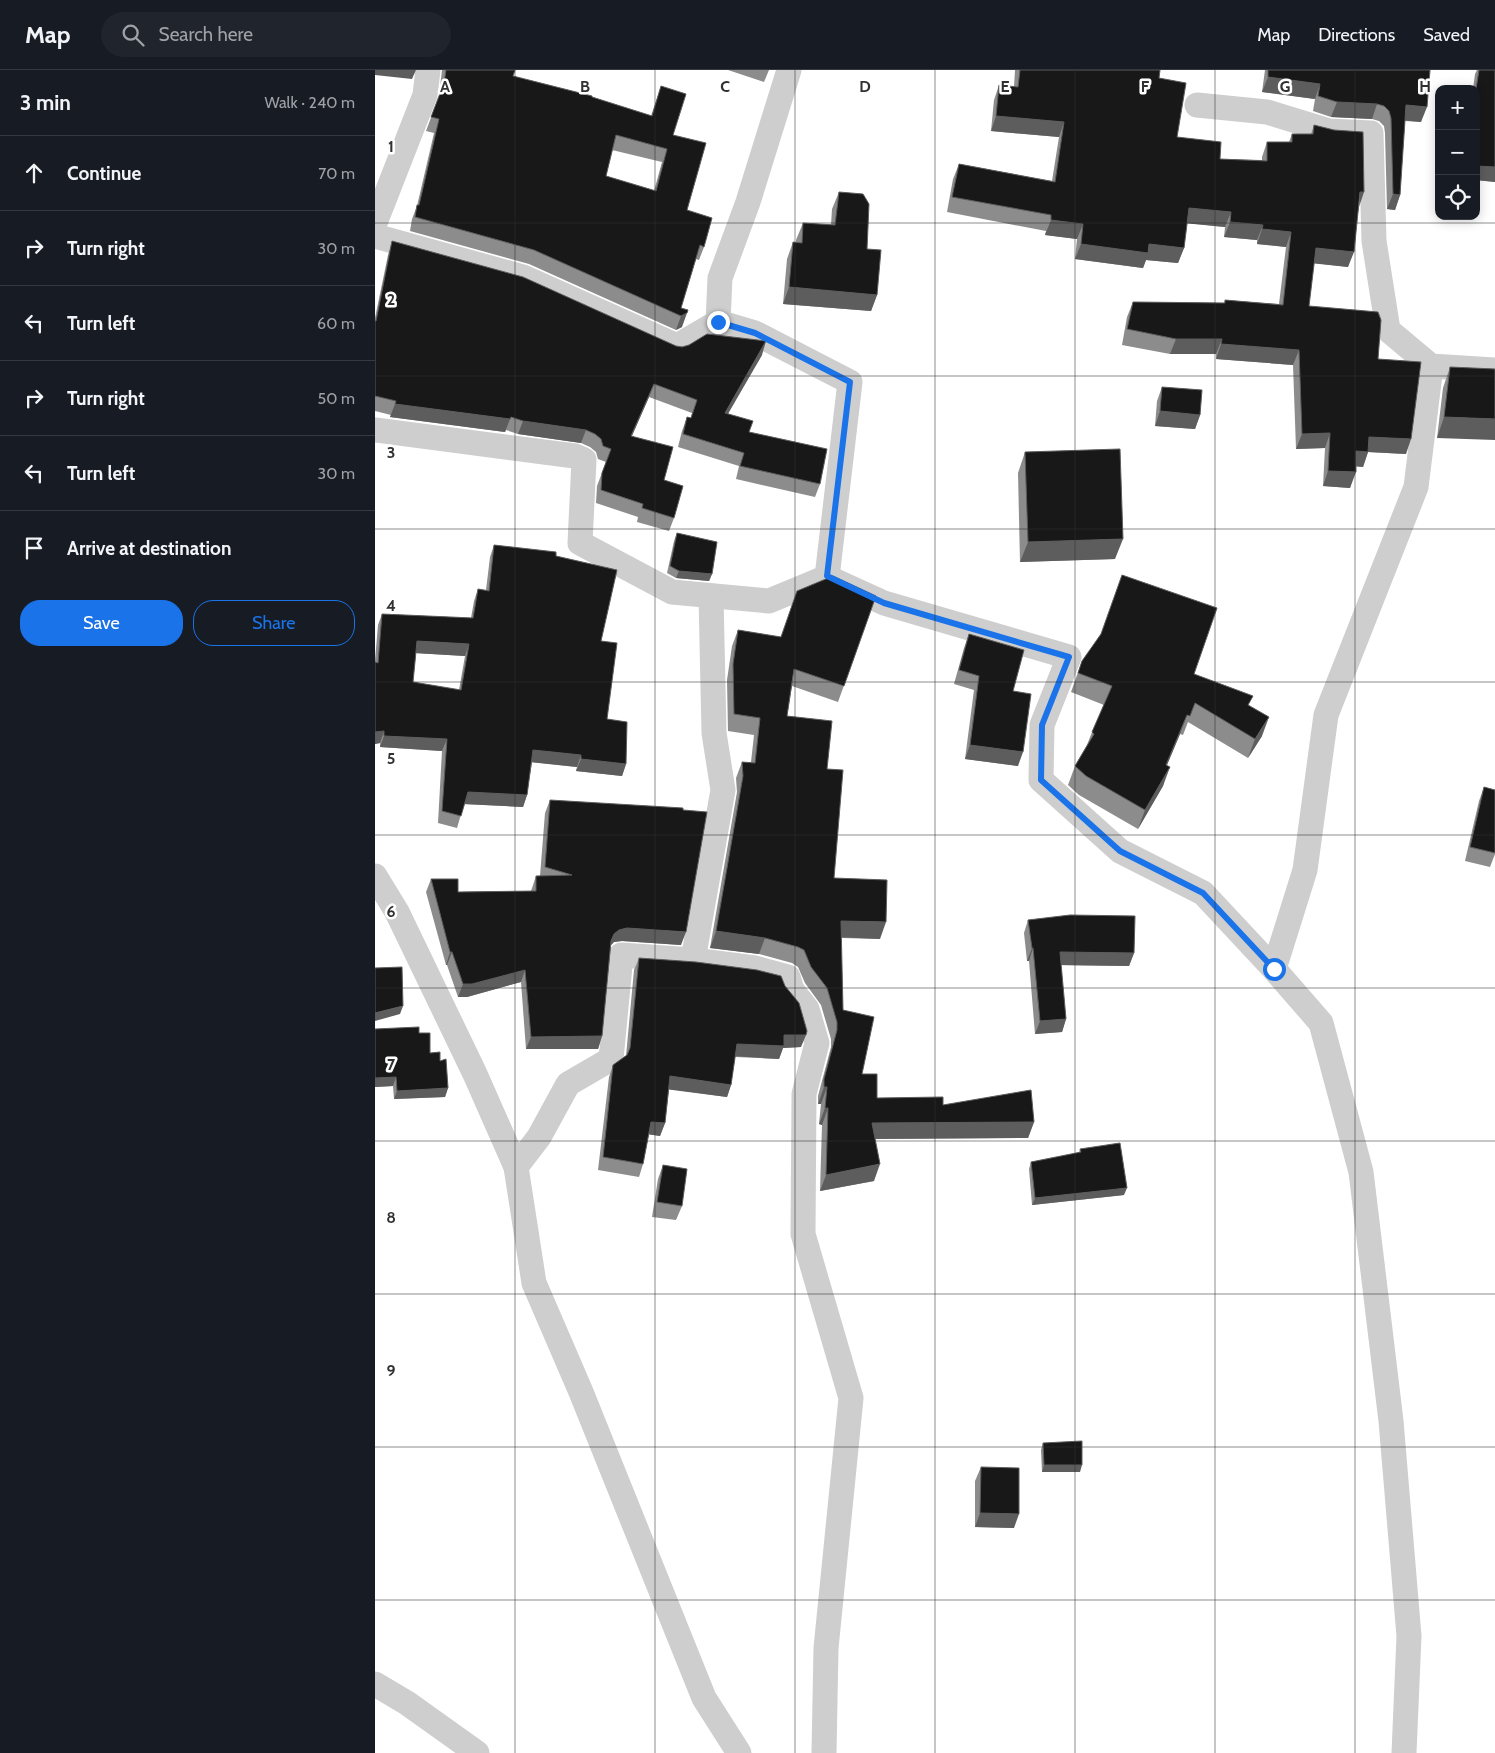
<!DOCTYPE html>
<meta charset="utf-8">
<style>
:root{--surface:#171b24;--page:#20242c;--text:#f1f3f6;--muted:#9ea1a6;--line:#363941;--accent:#1a73e8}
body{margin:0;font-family:Cabin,sans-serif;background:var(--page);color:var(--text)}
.controls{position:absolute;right:15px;top:15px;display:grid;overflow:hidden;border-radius:10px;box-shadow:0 2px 12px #0003}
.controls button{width:45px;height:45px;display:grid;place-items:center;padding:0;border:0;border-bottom:1px solid var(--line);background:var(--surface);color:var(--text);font:25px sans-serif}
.stop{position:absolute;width:15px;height:15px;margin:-11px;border:4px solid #1a73e8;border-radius:50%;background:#fff}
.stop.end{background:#1a73e8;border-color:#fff;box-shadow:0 1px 5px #0008}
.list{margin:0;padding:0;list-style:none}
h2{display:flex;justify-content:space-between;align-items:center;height:65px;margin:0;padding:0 20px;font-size:21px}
h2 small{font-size:16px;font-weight:400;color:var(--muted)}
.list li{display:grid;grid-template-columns:32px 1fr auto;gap:15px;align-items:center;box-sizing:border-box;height:75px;padding:0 20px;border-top:1px solid var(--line)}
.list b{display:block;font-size:19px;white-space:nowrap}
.list em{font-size:16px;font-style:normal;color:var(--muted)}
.actions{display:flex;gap:10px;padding:15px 20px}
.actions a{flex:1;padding:11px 0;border:1px solid var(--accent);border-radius:20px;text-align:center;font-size:18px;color:var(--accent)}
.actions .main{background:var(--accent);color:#fff}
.icon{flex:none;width:28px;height:28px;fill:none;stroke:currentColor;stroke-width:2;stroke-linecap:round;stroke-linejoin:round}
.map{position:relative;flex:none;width:1120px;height:1683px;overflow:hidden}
header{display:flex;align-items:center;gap:30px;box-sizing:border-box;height:70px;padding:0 25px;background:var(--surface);border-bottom:1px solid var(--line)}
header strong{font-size:24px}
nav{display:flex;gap:28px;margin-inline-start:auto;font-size:18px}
.search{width:350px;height:45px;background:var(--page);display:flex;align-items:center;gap:12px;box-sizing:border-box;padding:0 18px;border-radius:28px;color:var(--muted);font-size:19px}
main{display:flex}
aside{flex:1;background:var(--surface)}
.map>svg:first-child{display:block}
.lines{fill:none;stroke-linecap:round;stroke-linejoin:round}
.street{stroke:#cecece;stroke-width:25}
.wall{fill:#8c8c8c;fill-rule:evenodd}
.shaded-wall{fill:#5d5d5d}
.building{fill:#181818;stroke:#5d5d5d;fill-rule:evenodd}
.route{stroke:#1a73e8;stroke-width:6}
.grid{fill:none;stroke:#313131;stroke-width:1;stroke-opacity:0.55}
.grid-label{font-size:16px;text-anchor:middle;font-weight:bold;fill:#313131;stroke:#fff;stroke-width:5;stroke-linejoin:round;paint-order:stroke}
</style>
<header>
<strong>Map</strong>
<div class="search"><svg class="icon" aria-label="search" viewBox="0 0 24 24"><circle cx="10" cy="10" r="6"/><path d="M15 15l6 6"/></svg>Search here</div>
<nav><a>Map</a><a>Directions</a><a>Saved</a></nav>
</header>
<main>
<aside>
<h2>3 min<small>Walk · 240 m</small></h2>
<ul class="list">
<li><svg class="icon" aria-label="ahead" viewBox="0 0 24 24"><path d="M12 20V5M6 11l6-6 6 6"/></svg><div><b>Continue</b></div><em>70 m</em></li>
<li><svg class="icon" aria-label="right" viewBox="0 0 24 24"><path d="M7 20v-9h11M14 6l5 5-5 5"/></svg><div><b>Turn right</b></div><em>30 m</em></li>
<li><svg class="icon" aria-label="left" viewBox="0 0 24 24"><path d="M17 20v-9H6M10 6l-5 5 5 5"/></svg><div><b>Turn left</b></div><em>60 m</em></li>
<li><svg class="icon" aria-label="right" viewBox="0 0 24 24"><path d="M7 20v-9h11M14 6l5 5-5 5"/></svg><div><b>Turn right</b></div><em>50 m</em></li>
<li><svg class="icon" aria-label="left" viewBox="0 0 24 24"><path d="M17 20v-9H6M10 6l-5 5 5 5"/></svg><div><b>Turn left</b></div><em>30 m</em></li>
<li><svg class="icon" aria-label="arrive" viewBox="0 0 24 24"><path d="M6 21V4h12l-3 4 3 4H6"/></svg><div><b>Arrive at destination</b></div></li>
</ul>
<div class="actions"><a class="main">Save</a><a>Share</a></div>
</aside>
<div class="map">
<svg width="1120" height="1683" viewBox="0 0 1120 1683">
<rect width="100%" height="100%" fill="#fff"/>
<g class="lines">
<!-- street -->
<g class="street">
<path d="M822,35L892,42L954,61L996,63L999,171L1013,260L1056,296L1120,300"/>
<path d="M0,153L50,25L53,0"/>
<path d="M0,166L148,207L302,276L343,252L380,263L475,312L452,507"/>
<path d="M343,252L345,208L373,132L414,0"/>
<path d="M0,360L200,386L209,390L205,473L297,522L394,531L452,507L509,533L694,587L667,655L666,710L745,781L828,823L899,899L946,953L986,1102L1016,1351L1034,1566L1029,1683"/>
<path d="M0,806L22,842L100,1004L141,1097L159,1213L206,1322L329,1628L364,1683"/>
<path d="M318,890L380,898L413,907L417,920L432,939L442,973L429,1024L428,1164L476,1328L451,1578L449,1683"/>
<path d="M899,899L930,800L951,645L1041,417L1056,296"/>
<path d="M141,1097L164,1067L193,1014L236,989L246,885L318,890L348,720L339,663L336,526"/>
<path d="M0,1614L32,1633L102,1683"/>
</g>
</g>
<!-- wall -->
<g class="wall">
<path d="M67,0H140L138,6L217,27L276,46L286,16L298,65L312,140L329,177L324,190L321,189L306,238L307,257L301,260L154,194L35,161L37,149L42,136L59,63L51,61L64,26ZM237,80L287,92L279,121L231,106Z"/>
<path d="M353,0H394L389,12Z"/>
<path d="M640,0H785L784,8L802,67L845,89L887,90V87L892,72H914L917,64H936L939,55L984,137L973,197L939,193L934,236L1003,289L1031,384L993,382L988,397L981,396L975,418L948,416L950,378L921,379L918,295L841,289V284H795L747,275L752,247L758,232L849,233L850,230L904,234L911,177L882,174V170L849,167L850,157L812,153L809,178L803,193L771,190L768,198L700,189L702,169L670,165L671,161L572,142L578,109L584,94L677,111L684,67L616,61L619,30L624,15L639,17Z"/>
<path d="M890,0H1055L1046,52L1030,51L1025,125L1020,140L1012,139L1010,63L1009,56L1004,51L997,49L956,47L938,41L940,29L887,22Z"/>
<path d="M1102,0H1120V112L1101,110V19H1098L1100,4Z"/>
<path d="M464,122L492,179L502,225L496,241L408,234L412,189L418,172L421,173V170L428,153L456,155L457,139Z"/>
<path d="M17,171L301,276L387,285L353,343L374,362L445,414L440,427L361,409L364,396L303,377L307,361L312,347L316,348L317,343L274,327L257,366L289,410L299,448L294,461L262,452L263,447L221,433L222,416L231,392L223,389L221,382L215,377L206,373L143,364L131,360L130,362L15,347L16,345L0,341V248L13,185Z"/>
<path d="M1075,297L1120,299L1062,368L1068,318Z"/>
<path d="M787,317L825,345L820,359L780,356L782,331Z"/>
<path d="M650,382L740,489L645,492L643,403Z"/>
<path d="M302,463L337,504L334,511L301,508L292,503L299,471Z"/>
<path d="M119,475L181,486L226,571L232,649L251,694L247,706L201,701L202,697L157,692L152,725L148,737L89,734L82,758L63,753L67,681L5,677V673L0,674V590L3,555L7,544L96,548L99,531L103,519L111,520L115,487ZM41,583L90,586L84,620L38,612Z"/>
<path d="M501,526L463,632L417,616L412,646L452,699L459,808L505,869L466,868L468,940L487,1004L502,1028L568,1035L659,1052L653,1068L500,1069L499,1111L445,1121L447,1055L444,1054L446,1034H443V1026L456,977V969L446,935L430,913L423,897L417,893L384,884L335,878L362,722L361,708L367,692H376L379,665L353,661L352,610L357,576L363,560L406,567Z"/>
<path d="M594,564L638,621L643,696L590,689L599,620L579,614L589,578Z"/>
<path d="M707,591L819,604L875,636L887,666L873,688L813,652L808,665L805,664L792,695L788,716L763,759L704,725L693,715L700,696L712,675L717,662L729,635L696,622Z"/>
<path d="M1109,717L1120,720V784L1115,797L1090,791L1104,731Z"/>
<path d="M175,730L306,875L247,871L239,872L236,875L227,966L223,979H151L146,912L92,927H83L72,895H71L51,822L56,809L83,822L156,821L161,806H165L170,743Z"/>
<path d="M653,850L759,883L754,896L686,895L691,949L687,962L660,964L654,891H652L649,863Z"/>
<path d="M264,888L426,977L408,978L404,989L360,987L356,1015L352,1027L294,1019L290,1053L285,1066L274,1064L268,1094L264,1107L223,1100L234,1007L238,995L251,986L259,900Z"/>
<path d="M0,959L44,963L55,983L65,991L73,1018L70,1027L19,1029L18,1016L0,1017Z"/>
<path d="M705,1079L749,1125L657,1135L654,1099L656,1092L704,1083Z"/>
<path d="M288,1095L307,1136L301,1150L277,1147L283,1109Z"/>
<path d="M668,1373L705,1402H667L666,1380Z"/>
<path d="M606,1397L639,1458L600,1457V1411Z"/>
</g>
<!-- shaded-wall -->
<g class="shaded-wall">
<path d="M0,0H41L37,9L0,5Z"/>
<path d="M893,7L945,14L940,29L887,22Z"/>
<path d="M962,32L1002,34L997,49L956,47Z"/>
<path d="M1031,35L1052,37L1046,52L1025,50Z"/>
<path d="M621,46L689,52L684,67L616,61Z"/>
<path d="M1101,96L1120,97V112L1101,110Z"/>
<path d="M985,122H989L984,137Z"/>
<path d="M1018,124L1025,125L1020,140L1012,139Z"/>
<path d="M814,138L856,142L850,157L808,153Z"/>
<path d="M676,150L708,154L702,169L670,165Z"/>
<path d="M855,152L888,155L882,170L849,167Z"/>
<path d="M887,159L916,162L911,177L882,174Z"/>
<path d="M706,174H774L809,178L803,193L771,190L768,198L700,189Z"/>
<path d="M941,178L979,182L973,197L935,193Z"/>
<path d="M414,217L502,225L496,241L408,234Z"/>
<path d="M312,243L307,257L301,260L306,246Z"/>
<path d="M801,269H847L841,284H795Z"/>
<path d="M391,271L387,285L346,356L350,343Z"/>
<path d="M846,274L924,280L918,295L841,289Z"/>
<path d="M279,314L274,327L251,379L256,366Z"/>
<path d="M20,334L135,349L130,362L15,347Z"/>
<path d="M785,341L825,345L820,359L780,356Z"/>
<path d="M1069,347L1120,349V370L1062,368Z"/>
<path d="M148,351L211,360L206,373L143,364Z"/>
<path d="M955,363L950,378L921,379L927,364Z"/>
<path d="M994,367L1036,369L1031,384L993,382L988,397L976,396L981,381Z"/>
<path d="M953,401L981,402L975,418L948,416Z"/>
<path d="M748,469L740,489L645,492L653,472Z"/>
<path d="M304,501L337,504L334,511L301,508Z"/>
<path d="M42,571L94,574L90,586L38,583Z"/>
<path d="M812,645L805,664L784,714L791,695Z"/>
<path d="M894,647L887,666L873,688L880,669Z"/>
<path d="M9,661L5,673L0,674V662Z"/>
<path d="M9,666L72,669L67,681L5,677Z"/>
<path d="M595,675L648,682L643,696L590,689Z"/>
<path d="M158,680L206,685L202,697L154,692Z"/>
<path d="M206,689L251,694L247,706L201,701Z"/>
<path d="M795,697L788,716L763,759L770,740Z"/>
<path d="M93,722L152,725L148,737L88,734Z"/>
<path d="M466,851L511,852L505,869L460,867Z"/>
<path d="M252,858L311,862L306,875L247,871L239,872L234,877L239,864L244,860Z"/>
<path d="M341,861L390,868L384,884L335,878Z"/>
<path d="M657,878H658L654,891H652Z"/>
<path d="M75,882H77L72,895H71Z"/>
<path d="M685,882L759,883L754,896L680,895Z"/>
<path d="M150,900L146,912L92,927H83L88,914Z"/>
<path d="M28,936L25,944L0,951V943Z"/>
<path d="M691,949L687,962L660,964L665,951Z"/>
<path d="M409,965H431L426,977L408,978L404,989L357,986L362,974Z"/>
<path d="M227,966L223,979H151L156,967Z"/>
<path d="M295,1006L356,1015L352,1027L290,1019Z"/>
<path d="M21,1007L18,1016L0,1017V1008Z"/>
<path d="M449,1017H452L446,1034H443Z"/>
<path d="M73,1018L70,1027L19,1029L22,1021Z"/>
<path d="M450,1038H453L447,1055L444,1054Z"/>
<path d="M276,1052L290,1053L285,1066L271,1064Z"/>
<path d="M659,1052L653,1068L491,1069L497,1053Z"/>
<path d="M505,1094L499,1111L445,1121L451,1105Z"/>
<path d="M752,1118L749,1125L657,1135L660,1128Z"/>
<path d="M669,1395H707L705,1402H667Z"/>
<path d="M605,1443L644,1444L639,1458L600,1457Z"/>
</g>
<!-- building -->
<g class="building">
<path d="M71,0H140L138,6L217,26V27L277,46L286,16L311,24L298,65L331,73L312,140L337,148L329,177L325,175L306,238L313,240L312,243L306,246L159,180L40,147L42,135H44L64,49L56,47L69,13ZM241,65L292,79L281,121L231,106Z"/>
<path d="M645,0H785L784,8L811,13L802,67L846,72L845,89L892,91V72H917V64H938L939,55L959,60L988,62L989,122H985L979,182L941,178L934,236L1003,242L1006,250L1003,289L1046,292L1036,369L994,367L993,382L981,381V402L953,401L955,363L927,364L924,280L846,274L847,269H801L752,259L758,232L850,233V230L908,235L916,162L887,159L888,155L855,152L856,142L814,138L809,178L774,174L773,183L706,174L708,154L676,150V145L577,127L584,94L680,112L689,52L621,46L624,15L643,17Z"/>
<path d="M893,0H1055L1052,37L1031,35L1025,125L1018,124L1016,48L1014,41L1009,36L1002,34L962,32L943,26L945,14L893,7Z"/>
<path d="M1104,0H1120V97L1101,96V19Z"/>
<path d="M464,122L488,124L494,134L492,179L506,180L502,225L414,217L418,172L427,173L428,153L460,155Z"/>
<path d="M17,171L148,207L301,276L307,277L314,275L332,264L391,271L350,343L378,351L374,362L452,379L445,414L365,396L369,383L308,364L312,347L316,348L322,330L279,314L256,366L298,377L289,410L308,416L299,448L267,438L268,434L226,420L227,403L236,379L228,376L226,369L220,364L211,360L148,351L136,347L135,349L20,334L21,331L0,326V251H1Z"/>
<path d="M1075,297L1120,299V349L1069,347Z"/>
<path d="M787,317L827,320L825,345L785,341Z"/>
<path d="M745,379L748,469L653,472L650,382Z"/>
<path d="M302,463L342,472L337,504L304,501L295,496Z"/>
<path d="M119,475L181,482V486L242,500L226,571L242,573L232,649L252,652L251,694L206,689V685L158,680L152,725L93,722L86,746L67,741L72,669L9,666V661L0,662V592L3,593L7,544L98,548L103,519L114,521ZM42,571L94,574L86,620L38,612Z"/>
<path d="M747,505L842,538L819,604L878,626L873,635L894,647L880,669L820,633L815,646L812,645L791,695L795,697L770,740L711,706L700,696L719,664L717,662L737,616L703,603L707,591L726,564Z"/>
<path d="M458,506L501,526L469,616L419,599L412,646L457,651L452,699L468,700L459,808L512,810L511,852L466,851L468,940L499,947L487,1004H502V1028L568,1027V1035L656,1020L659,1052L497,1053L505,1094L451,1105L453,1038H450L452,1017H449V1009L462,960V952L452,918L436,897L429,880L423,877L390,868L341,861L368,706L367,692L380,693L385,648L359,644L358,594L363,560L406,567L422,521Z"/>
<path d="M594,564L649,580L638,621L656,624L648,682L595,675L604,606L584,600Z"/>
<path d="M1109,717L1120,720V783L1095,777Z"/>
<path d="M175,730L308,738V740L332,742L311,862L252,858L244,860L239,864L236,871L227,966L156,967L150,900L97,914H88L77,882H75L56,809H83V822L161,821V806L197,805L170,797Z"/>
<path d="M695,845L760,846L759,883L685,882L691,949L665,951L658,878H657L653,850Z"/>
<path d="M264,888L321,892L382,900L406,906L410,916L424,933L432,961L431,965H409V976L362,974L356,1015L295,1006L290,1053L276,1052L268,1094L228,1087L238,995L252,985L255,978Z"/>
<path d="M27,897L28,936L0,943V898Z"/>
<path d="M44,957V963H55V983L65,982V991L71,989L73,1018L22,1021L21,1007L0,1008V959Z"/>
<path d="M745,1073L752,1118L660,1128L656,1092L706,1082L705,1079Z"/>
<path d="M288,1095L312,1099L307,1136L282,1132Z"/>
<path d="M707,1371V1395H669L668,1373Z"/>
<path d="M606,1397L644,1398V1444L605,1443Z"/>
</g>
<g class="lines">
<!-- route -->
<path class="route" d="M343,252L380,263L475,312L452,506L509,533L694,587L667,655L666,710L745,781L828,823L899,899"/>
</g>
<!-- grid -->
<path class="grid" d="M140,0V1683M280,0V1683M420,0V1683M560,0V1683M700,0V1683M840,0V1683M980,0V1683M0,153H1120M0,306H1120M0,459H1120M0,612H1120M0,765H1120M0,918H1120M0,1071H1120M0,1224H1120M0,1377H1120M0,1530H1120"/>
<g class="grid-label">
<text x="70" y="22">A</text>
<text x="210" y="22">B</text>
<text x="350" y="22">C</text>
<text x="490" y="22">D</text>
<text x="630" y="22">E</text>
<text x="770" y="22">F</text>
<text x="910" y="22">G</text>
<text x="1050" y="22">H</text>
<text x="16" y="82">1</text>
<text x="16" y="235">2</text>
<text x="16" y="388">3</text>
<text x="16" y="541">4</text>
<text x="16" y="694">5</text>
<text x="16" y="847">6</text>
<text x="16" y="1000">7</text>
<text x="16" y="1153">8</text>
<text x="16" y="1306">9</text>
</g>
</svg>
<div class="controls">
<button>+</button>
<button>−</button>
<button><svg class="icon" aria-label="locate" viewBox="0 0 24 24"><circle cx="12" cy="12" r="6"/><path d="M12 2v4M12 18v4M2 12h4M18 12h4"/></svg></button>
</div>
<div class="stop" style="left:899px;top:899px"></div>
<div class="stop end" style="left:343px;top:252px"></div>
</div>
</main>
